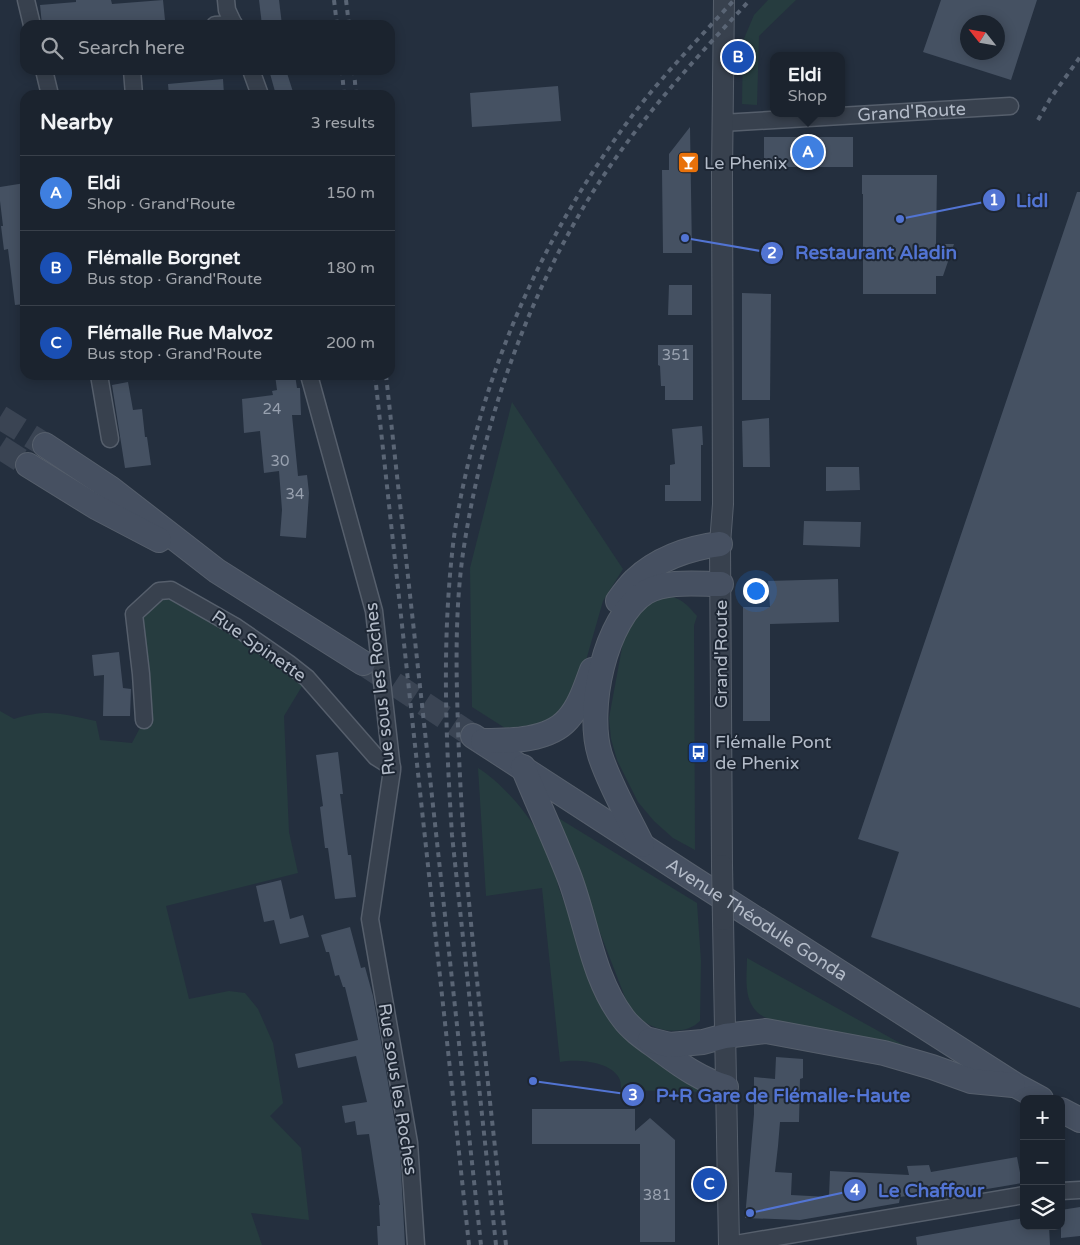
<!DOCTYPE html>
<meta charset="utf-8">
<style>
:root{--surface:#1b232e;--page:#282f3a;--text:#f1f3f6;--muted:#a0a4aa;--line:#39404a;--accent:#b45309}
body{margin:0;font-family:"Varela Round",sans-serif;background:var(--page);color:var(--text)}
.controls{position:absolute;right:15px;bottom:15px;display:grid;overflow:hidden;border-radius:10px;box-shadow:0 2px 12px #0003}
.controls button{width:45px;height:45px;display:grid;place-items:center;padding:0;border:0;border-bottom:1px solid var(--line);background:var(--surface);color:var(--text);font:25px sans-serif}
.compass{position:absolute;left:960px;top:15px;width:45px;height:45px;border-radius:50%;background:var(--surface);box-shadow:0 2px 12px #0003;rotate:301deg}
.you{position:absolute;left:755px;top:590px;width:18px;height:18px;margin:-12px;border:4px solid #fff;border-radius:50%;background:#1a73e8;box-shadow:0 0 0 8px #1a73e833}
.badge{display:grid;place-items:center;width:32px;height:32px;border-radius:50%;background:var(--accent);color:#fff;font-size:16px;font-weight:700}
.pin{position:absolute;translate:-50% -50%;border:2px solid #fff;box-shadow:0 1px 5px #0006}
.popup{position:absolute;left:770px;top:52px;width:75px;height:65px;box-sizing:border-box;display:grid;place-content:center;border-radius:10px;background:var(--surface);filter:drop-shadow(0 1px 4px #0005);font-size:16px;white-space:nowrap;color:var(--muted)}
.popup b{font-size:19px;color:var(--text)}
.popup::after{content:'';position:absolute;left:50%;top:100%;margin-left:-10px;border:10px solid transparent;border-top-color:var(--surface)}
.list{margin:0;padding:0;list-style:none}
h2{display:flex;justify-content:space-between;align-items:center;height:65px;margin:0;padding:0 20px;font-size:21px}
h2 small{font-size:16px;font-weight:400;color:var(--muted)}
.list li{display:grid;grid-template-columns:32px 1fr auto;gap:15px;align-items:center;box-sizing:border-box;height:75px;padding:0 20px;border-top:1px solid var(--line)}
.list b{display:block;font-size:19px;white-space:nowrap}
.list p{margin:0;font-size:16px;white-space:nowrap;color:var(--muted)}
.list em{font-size:16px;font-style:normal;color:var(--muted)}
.icon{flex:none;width:28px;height:28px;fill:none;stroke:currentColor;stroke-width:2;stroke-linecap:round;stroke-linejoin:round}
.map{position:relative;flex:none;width:1080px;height:1245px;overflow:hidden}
.search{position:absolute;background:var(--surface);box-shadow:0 2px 12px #0003;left:20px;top:20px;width:375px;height:55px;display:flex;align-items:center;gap:12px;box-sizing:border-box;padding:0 18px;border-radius:15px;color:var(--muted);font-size:19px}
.panel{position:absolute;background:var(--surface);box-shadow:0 2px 12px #0003;left:20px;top:90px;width:375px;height:290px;border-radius:15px}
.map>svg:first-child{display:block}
.green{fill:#263c3f}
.building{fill:#455162;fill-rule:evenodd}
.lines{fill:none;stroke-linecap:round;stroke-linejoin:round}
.secondary-tunnel{stroke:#3a4453;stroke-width:24;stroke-dasharray:24 12;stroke-linecap:butt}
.minor-casing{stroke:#565f6c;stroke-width:19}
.tertiary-casing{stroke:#565f6c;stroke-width:22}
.secondary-casing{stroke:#565f6c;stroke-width:26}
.minor{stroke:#38414e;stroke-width:16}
.tertiary{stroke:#38414e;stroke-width:20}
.secondary{stroke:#465061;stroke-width:24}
.rail{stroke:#5a6575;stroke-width:4;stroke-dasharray:5 5;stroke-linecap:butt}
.tertiary-bridge-casing{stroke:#565f6c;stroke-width:22;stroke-linecap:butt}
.tertiary-bridge{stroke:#38414e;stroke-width:20}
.labels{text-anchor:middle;stroke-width:4;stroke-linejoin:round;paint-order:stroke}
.number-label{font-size:15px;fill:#98a1af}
.street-label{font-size:18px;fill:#b4bcc9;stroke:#1d2633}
.poi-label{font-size:18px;fill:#b4bcc9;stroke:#1d2633;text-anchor:start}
.leader{fill:none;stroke:#5274d3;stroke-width:2}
.callout-dot{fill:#5274d3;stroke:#1d2633;stroke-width:2}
.mark-label{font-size:15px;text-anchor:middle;font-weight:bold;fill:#fff}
.callout-label{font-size:19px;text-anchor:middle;font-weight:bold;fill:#5274d3;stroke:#1d2633;stroke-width:4;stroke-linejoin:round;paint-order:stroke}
</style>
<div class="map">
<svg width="1080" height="1245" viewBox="0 0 1080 1245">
<rect width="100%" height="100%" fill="#242f3e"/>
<!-- green -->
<g class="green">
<path d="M768,0H796L759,36L757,105L742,104L743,41L754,15Z"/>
<path d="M512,402L623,569L603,601L577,692L545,724L505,728L472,707L470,568Z"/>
<path d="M159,591L307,678L284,716L289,832L298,873L166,906L189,999L229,991L245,993L258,1009L273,1043L283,1103L270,1116L301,1148L309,1220L251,1213L262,1245H0V711L14,719C47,708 63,714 96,721L100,740L132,743L144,720L134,614Z"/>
<path d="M669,596C683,599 688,606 697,616L694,625L695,850L673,838L654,821L638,802L617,760L611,739L609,718L626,626L653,599Z"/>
<path d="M478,768C512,789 555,845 558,886L605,1009L707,1092L621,1090C621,1087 621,1081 619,1078C610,1061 576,1059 560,1062L542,888L486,896Z"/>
<path d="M555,816L697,903L701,961L700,1021C688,1033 667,1033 652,1026C642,1022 634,1013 628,1005Z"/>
<path d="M747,958L916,1052C894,1045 872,1039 850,1034C829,1029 771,1026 757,1012C743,998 747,976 747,958Z"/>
</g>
<!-- building -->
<g class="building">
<path d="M76,0H111L112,4L163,0L165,20L111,25H42L40,5L76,2Z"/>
<path d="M259,0H279L282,25H262Z"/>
<path d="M941,0H1037L1011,80L923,52ZM968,22H998V52H968Z"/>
<path d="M269,70H286L294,95H276Z"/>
<path d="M223,79L224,95H169L168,84Z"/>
<path d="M558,86L561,121L472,127L470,93Z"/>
<path d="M690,127L692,253H663L662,170H669V154Z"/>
<rect x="764" y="137" width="89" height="30"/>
<path d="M862,175H937L936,244H954L943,276H936V294H863V194H862Z"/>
<path d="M25,183V304L15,305L8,249L4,250L1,226H3L0,201V187Z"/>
<path d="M1077,192H1080V1008L871,937L899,852L858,839Z"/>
<path d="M669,285H692V315H668Z"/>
<path d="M742,293L771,294L770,400H742Z"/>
<path d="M658,345H693V400H665V386H661L660,366L658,365Z"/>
<path d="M275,375H295L297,388H300L301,415H292L298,476L307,475L309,493L306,538L280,536L282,510L279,471L264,473L260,431L244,433L242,399L273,395L272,391L277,390Z"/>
<path d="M128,382L133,410L142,409L145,437H147L151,465L125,468L112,385Z"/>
<path d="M769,418L770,467H743L742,421Z"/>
<path d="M702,426L703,445H701V501H665V485H670V465L675,464L672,429Z"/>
<path d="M826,467H859L860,490L826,491Z"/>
<path d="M804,521L861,522L860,547L803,545Z"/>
<path d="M838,579L839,622L770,624V721H743V607H770L768,581Z"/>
<path d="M119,652L123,688L131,689L130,716H103L104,675L94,676L92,655Z"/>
<path d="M338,752L343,794H340L348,855H351L356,897L335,899L328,848H325L320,807L323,806L316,755Z"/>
<path d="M281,880L290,919L303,915L309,937L280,944L274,920L264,922L256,886Z"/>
<path d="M350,927L361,968L365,967L373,996L390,1094L400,1152L405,1245H378L377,1226H380L379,1205H380L369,1134L357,1135L355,1121L345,1123L342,1106L367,1102L356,1056L298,1068L295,1054L358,1040L345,987H343L339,975L335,976L329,952H326L321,935Z"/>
<path d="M776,1057L803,1059V1078L800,1079L799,1122H780L778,1146L775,1172L792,1173L791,1195L829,1197L830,1171L909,1175L907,1166L929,1165L931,1172L1017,1157L1022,1183L934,1198L933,1192L900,1197L899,1203L800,1220L745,1218L754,1114V1077L775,1079Z"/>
<path d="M532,1109H635V1131L650,1118L675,1140V1242H640V1144H532Z"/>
<path d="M1080,1207V1236L1061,1238V1210Z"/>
<path d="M1024,1218V1226H1049L1050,1245H917L916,1237Z"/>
</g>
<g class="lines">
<!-- secondary-tunnel -->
<g class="secondary-tunnel">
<path d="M0,417L45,445"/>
<path d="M0,447L28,465"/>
<path d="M364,664L473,736"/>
</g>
<defs>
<g id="minor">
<path d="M26,0L32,25"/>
<path d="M226,0L227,10L234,25"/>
<path d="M215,25L234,24"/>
<path d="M44,70L50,95"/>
<path d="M132,70L134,95"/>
<path d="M251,70L260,95"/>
<path id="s1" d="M722,123L1010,106"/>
<path d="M99,375L110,439"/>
<path d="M309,375L374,611L392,770L370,919L409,1143L416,1245"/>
<path d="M144,720L141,674L134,614L159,591L171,590L236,627L288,663L307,678L376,757L392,767"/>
<path d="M1061,1191L1080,1190"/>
<path d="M730,1245L1024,1195"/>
</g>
<g id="tertiary">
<path d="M722,865L720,544L723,504L722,173L724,0"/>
<path d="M723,920L729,1245"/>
</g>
<g id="secondary">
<path d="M45,445L110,488L217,571L363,663"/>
<path d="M28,465L96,507L159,540"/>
<path d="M618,601C623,594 629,586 635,580C659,558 688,548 720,544"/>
<path id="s2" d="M473,736L692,878L1017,1086L1041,1099"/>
<path d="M483,741C510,741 549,741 568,719C580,706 586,686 592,670"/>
<path d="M523,767C538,804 555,840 569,876C587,923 592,977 623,1018C633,1032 650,1042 663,1052C683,1067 702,1080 726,1087"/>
<path d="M642,845C628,816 610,786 600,755C586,711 604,618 646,592C667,580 698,584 721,584"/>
<path d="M650,1040L670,1045L703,1042L725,1036L766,1031L884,1053L932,1067L971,1081L1013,1085"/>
<path d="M1061,1110L1080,1120"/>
</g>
</defs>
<!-- minor casing -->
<use href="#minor" class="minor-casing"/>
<!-- tertiary casing -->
<use href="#tertiary" class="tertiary-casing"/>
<!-- secondary casing -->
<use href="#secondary" class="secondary-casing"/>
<!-- minor -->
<use href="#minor" class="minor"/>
<!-- tertiary -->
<use href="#tertiary" class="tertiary"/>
<!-- secondary -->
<use href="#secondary" class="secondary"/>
<!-- rail -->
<g class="rail">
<path d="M334,0L337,25"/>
<path d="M346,0L349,25"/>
<path d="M342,70L344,95"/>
<path d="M354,70L356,95"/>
<path d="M1038,120L1050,99L1080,57"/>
<path d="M375,375L469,1245"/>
<path d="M386,375L481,1245"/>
<path d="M496,1245L452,835C446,741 442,648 452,554C455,524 461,494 468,464C499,332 559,209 642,103C671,67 703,34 734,0"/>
<path d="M506,1245C494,1141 483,1037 472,933C465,864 460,795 458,726C456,669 455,610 463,553C481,432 521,313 583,208C629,131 689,65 750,0"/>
</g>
<defs>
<path id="tertiary-bridge" d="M722,865L723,920"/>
</defs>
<!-- tertiary-bridge casing -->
<use href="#tertiary-bridge" class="tertiary-bridge-casing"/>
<!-- tertiary-bridge -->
<use href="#tertiary-bridge" class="tertiary-bridge"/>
</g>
<!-- icons -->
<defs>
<symbol id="bar-square" viewBox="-11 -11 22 22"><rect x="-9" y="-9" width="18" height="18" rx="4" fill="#e8710a" stroke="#1d2633"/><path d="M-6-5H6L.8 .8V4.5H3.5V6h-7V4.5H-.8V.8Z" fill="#fff"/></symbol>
<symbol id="bus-square" viewBox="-11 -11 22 22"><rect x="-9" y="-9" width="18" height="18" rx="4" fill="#1a4fb4" stroke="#1d2633"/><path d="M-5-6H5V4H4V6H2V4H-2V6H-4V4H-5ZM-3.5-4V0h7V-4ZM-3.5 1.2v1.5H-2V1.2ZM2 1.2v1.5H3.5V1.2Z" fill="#fff"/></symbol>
</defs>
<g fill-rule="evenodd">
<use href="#bar-square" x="676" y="150" width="25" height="25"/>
<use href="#bus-square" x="686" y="740" width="25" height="25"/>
</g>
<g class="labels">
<!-- number labels -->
<g class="number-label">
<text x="676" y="360">351</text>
<text x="272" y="414">24</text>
<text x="280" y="466">30</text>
<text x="295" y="499">34</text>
<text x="657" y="1200">381</text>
</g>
<!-- street labels -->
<g class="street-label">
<text dy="6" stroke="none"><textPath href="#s1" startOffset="190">Grand'Route</textPath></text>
<text transform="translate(259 646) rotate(35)" y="6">Rue Spinette</text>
<text transform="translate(721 654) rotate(-90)" y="6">Grand'Route</text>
<text transform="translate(380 689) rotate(-96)" y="6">Rue sous les Roches</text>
<text dy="6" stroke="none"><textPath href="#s2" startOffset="338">Avenue Théodule Gonda</textPath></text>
<text transform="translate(398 1089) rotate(81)" y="6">Rue sous les Roches</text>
</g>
<!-- poi labels -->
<g class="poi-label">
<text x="704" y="169">Le Phenix</text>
<text x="715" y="748">Flémalle Pont<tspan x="715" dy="21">de Phenix</tspan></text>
</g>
</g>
<!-- callouts -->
<path class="leader" d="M900 219L994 200M685 238L772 253M533 1081L633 1095M750 1213L855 1190"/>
<g class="callout-dot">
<circle cx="900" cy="219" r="5"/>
<circle cx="685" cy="238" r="5"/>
<circle cx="533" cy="1081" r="5"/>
<circle cx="750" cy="1213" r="5"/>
<circle cx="994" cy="200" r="12"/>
<circle cx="772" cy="253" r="12"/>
<circle cx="633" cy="1095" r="12"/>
<circle cx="855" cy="1190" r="12"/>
</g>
<g class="mark-label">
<text x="994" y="205">1</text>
<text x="772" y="258">2</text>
<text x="633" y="1100">3</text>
<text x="855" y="1195">4</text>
</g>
<g class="callout-label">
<text x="1032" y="207">Lidl</text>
<text x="876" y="259">Restaurant Aladin</text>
<text x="783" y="1102">P+R Gare de Flémalle-Haute</text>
<text x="931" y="1197">Le Chaffour</text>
</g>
</svg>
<div class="controls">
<button>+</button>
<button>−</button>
<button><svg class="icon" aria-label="layers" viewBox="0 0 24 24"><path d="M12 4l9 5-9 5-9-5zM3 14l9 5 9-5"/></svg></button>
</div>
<svg class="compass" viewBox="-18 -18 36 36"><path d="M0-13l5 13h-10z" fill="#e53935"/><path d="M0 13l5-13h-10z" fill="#a0a4aa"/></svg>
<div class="you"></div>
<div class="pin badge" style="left:808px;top:152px;background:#3f7fe0">A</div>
<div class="popup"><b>Eldi</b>Shop</div>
<div class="pin badge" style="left:738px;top:57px;background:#1a4fb4">B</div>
<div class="pin badge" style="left:709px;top:1184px;background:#1a4fb4">C</div>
<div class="search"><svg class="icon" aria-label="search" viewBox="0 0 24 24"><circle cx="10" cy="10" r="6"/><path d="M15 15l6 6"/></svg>Search here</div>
<section class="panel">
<h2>Nearby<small>3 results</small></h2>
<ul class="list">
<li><span class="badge" style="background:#3f7fe0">A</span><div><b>Eldi</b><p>Shop · Grand'Route</p></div><em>150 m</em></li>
<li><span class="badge" style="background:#1a4fb4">B</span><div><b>Flémalle Borgnet</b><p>Bus stop · Grand'Route</p></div><em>180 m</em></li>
<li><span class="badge" style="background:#1a4fb4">C</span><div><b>Flémalle Rue Malvoz</b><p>Bus stop · Grand'Route</p></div><em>200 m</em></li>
</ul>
</section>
</div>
